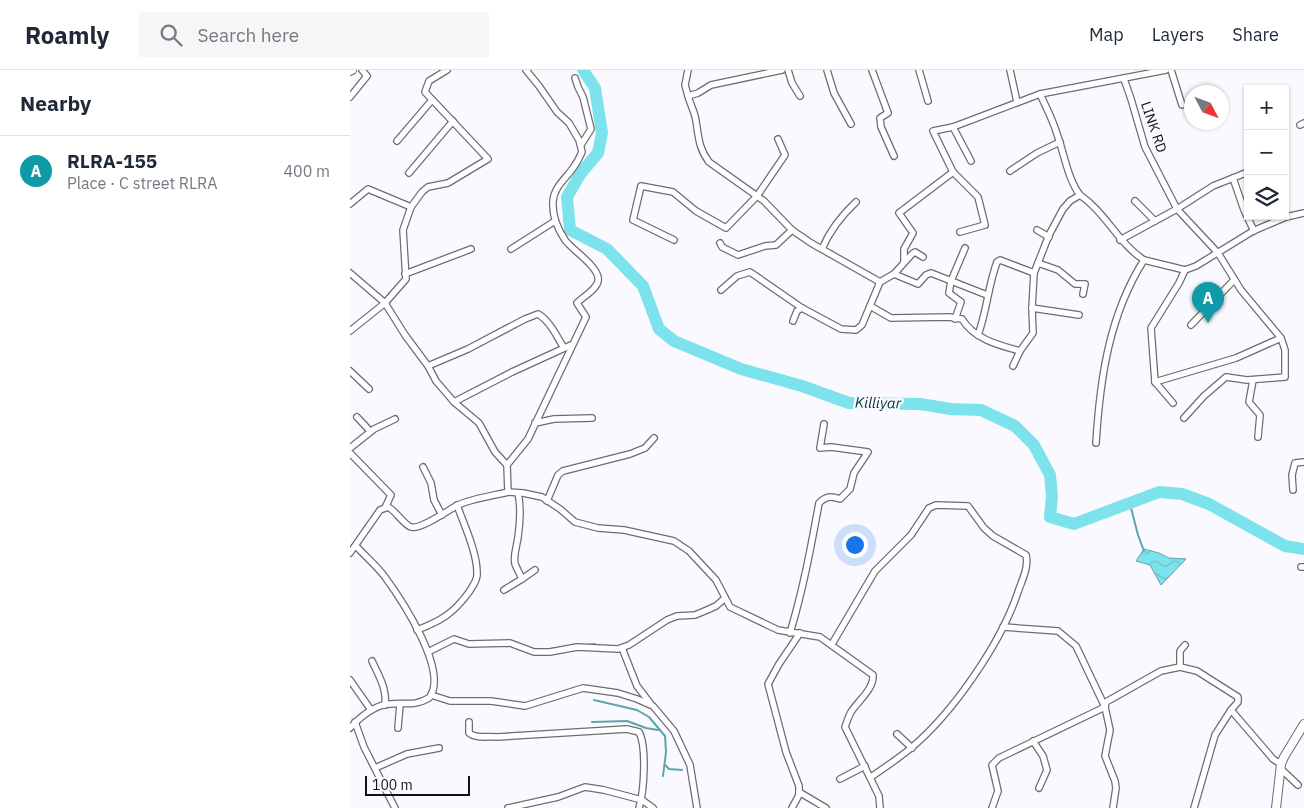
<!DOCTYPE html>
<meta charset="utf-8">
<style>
:root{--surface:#fff;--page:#f6f6f7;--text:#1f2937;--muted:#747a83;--line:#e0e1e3;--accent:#2563eb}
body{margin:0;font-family:"IBM Plex Sans",sans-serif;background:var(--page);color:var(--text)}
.controls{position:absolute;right:15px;top:15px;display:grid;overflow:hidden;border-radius:0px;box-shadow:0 1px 4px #0004}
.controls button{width:45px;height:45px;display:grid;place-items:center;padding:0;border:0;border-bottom:1px solid var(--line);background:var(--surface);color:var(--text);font:25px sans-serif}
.compass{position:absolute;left:834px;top:15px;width:45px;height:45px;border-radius:50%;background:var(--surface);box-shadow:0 1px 4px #0004;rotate:131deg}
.scale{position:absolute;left:15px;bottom:12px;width:105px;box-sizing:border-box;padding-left:5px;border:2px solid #131314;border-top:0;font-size:14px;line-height:18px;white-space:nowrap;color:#131314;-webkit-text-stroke:4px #faf9ff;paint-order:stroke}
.you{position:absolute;left:504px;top:474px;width:18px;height:18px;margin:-12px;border:4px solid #fff;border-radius:50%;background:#1a73e8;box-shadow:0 0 0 8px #1a73e833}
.badge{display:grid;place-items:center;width:32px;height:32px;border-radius:50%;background:var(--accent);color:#fff;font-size:16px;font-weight:700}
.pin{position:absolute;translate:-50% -41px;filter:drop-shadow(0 1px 2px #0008)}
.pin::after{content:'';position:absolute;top:26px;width:18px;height:15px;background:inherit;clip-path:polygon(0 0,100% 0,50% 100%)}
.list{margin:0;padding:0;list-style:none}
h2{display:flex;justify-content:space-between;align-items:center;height:65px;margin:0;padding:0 20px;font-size:21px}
h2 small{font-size:16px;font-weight:400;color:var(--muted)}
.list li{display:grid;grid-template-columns:32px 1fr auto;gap:15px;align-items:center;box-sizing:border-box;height:70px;padding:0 20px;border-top:1px solid var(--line)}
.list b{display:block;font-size:19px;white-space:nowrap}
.list p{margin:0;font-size:16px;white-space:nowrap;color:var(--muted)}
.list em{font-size:16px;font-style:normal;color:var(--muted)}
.icon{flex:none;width:28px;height:28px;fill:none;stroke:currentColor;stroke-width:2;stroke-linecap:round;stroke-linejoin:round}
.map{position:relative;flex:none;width:954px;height:738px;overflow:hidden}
header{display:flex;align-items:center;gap:30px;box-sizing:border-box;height:70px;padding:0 25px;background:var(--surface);border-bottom:1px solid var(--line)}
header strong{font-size:24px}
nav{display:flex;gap:28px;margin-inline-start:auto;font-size:18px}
.search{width:350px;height:45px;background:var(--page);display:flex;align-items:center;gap:12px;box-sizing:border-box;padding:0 18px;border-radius:0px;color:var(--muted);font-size:19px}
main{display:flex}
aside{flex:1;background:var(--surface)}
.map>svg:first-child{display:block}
.water{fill:url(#water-waves);stroke:#5ca5ab}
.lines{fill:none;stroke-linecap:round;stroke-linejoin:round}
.stream{stroke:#5ca5ab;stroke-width:2}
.river{stroke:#7ce3ec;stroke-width:12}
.street-casing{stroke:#6d6c71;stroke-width:8}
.secondary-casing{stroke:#6d6c71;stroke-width:10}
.street{stroke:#fff;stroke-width:5.5}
.secondary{stroke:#fff;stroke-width:8}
.labels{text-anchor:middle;stroke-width:5;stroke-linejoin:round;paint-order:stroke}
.street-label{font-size:14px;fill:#131314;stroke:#faf9ff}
.water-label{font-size:15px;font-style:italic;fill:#003236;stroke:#faf9ff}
</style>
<header>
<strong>Roamly</strong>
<div class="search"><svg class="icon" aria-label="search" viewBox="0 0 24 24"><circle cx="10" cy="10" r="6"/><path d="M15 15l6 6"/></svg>Search here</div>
<nav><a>Map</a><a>Layers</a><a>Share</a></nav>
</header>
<main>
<aside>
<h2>Nearby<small></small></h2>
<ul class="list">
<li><span class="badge" style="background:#0f9aa8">A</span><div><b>RLRA-155</b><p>Place · C street RLRA</p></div><em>400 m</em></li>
</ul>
</aside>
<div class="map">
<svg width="954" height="738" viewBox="0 0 954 738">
<defs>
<pattern id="water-waves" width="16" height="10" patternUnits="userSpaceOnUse" patternTransform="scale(1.25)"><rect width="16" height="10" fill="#7ce3ec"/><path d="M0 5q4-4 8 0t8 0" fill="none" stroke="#6ac2ca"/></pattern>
</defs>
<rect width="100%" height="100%" fill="#faf9ff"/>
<!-- water -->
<path class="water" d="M794,479L809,483L819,488L836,489L811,515L800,495L786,491Z"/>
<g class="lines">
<!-- stream -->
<g class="stream">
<path d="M233,0H237"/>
<path d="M780,434L788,465L794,481"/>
<path d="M237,575L245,574"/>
<path d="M193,580L220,576"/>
<path d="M244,630L287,640L299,647L315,666L316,682L313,706"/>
<path d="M242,652L277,651L296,658L308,660"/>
<path d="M315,695L319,699L332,700"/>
</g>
<!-- river -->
<path class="river" d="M233,0L245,18L252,63L248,83L231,103L217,127L220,160L257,179L293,216L309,259L324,271L391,299L452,316L499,333L570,334L601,339L631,340L665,356L684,375L700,405L702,427L700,447L724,454L809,422L832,424L859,434L935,476L954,479"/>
<defs>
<g id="street">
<path d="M338,0L335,15L338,26L348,23L361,15L432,0"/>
<path d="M438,0L442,13L450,26"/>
<path d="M477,0L484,23L501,54"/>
<path d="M522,0L538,43L530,48L531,57L544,86"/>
<path d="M569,0L578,31"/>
<path d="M660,0L667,32"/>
<path d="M821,0L832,35"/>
<path d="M225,8L228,17L233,27L241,59L231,75"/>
<path d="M774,9L781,29L795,77L827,139L868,183L891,220L931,268L935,280V307L897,310L876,307L854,326L834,348"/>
<path d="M690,24C696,37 703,50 707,64C714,83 718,110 730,125"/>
<path d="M338,26C340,33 343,39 345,46C349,64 347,76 359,92L414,131L442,160L461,173L530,212L544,204L568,214L576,205L581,203L637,225"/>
<path d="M0,27L17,6L12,0"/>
<path d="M950,55L954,53"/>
<path d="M603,57L621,91"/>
<path d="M47,71L82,30"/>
<path d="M660,101L687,83L710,72"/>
<path d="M59,103L103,51"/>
<path d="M883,108L894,140L904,161"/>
<path d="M785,131L805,151"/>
<path d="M0,134L18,119L61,137L72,122L78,117L98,113L138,89L75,22L79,11L97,0"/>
<path d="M687,160L699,167"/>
<path d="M610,162L635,155L628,127L603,102L583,61L603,57L690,24L816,0"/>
<path d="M324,170L283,150L291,116L323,122L346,141L376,158L407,126L435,85L428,69"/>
<path d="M770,170L827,139L863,116L898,102"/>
<path d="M370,173L372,177L388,185L415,176L426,175L442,160"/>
<path d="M161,179L205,151"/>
<path d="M472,179C480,160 491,146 506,132"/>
<path d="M554,192V179L563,163L549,143L603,102"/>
<path d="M688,193L708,200L725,214H735L733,224"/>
<path d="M0,203L35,233L56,209L53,160L61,137"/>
<path d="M55,204L121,179"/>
<path d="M544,204L562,184L565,182L573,187"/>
<path d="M371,220L387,206L400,202L452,238"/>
<path d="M520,236L541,248L599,247L612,249C624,269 648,275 670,281"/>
<path d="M682,238L729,245"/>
<path d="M605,249L611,232L599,223L601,211L615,178"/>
<path d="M443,251L447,241L452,238L491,259L506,260L512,255L530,212"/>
<path d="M841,255L884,210"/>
<path d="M0,261L35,233L55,265L78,296L86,311L104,332"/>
<path d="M628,265C637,241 638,216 647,192L650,190L684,203"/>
<path d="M78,296L118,279L175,249L188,244C200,251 207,267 214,278"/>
<path d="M663,296L670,281L683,263L682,238L684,203L699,165L713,139L720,131L730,125C756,143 768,173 794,190"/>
<path d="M0,301L19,319"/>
<path d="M903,310L899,332L910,345L908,367"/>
<path d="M805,312L886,288L931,268"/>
<path d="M823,333L805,312L801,258L829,213L835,200"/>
<path d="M7,347L20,361"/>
<path d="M185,353L204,349L242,348"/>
<path d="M746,373C750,309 759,245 794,190L835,200L846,196L903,161L936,147L954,143"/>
<path d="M0,378L24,359L45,349"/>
<path d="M0,383L41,425L35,438"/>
<path d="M157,395L145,382L129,353L104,332L162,302L221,275"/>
<path d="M73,397L81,413L84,430L92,445"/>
<path d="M943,420L942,405L945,393L954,392"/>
<path d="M158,422L173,423L192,427L210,439L225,452L248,458L274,460L324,471L339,481L366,510L380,537L428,560L470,567L523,605C524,619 508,631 501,642C498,647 497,652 495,657L529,726L530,738"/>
<path d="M168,423C171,436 170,453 168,467C167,476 163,485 165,494C167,499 170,504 172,509L185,500"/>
<path d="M197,431L208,405L213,401L280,384L295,378L304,368"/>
<path d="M0,483L30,440L38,437C46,441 54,455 61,457C70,460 97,441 106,436C119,429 142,426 158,422L157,395L178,369L236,247L227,233C233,227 247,219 248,211C251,198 222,180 215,170C207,158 202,145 203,131C204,116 218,107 225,95C228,91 230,86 232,82L229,70L219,53L207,42L189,16L176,0"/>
<path d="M951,497H954"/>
<path d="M154,520L172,509"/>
<path d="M67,560C91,551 104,543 119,522C122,517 127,511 127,505C128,484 114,455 107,435"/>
<path d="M440,563C453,520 461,477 469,433C476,426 481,426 490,429L500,419L504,403L518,382L481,377L470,378L474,354"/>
<path d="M482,574L525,501L561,465L579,438L586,435L618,436L634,458L643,466L676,485C679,497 672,510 668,522C651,573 603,643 561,678C549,688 534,698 521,707"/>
<path d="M272,578L287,616L300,633"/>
<path d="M78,582L104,569L119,574L160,573L184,582H200L227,577L268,579L279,575L317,550L327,546L345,545L357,540L366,536L375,528"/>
<path d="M22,591C29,606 37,619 35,635"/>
<path d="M830,597V581L835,575"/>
<path d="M0,610L21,640"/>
<path d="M81,625L100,631H141L175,636L233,618L268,623L287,629L303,636L324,661L340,695L347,738"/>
<path d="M5,652L14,677L45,738"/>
<path d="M119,652V663C126,669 139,666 147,667L277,659L289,662C297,677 294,722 289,738"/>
<path d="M0,658C11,646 24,635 40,634C56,632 63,637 79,628C100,602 51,529 35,507C27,496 15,486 6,476"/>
<path d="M48,658L50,634"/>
<path d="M547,664L562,678"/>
<path d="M683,671L693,686L697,700L689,718"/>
<path d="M25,698L57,684L89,678"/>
<path d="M931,699L948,715"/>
<path d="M490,709L515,696"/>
<path d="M449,722L476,738"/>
<path d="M158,738L208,727L235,717L254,720L292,730L303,738"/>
<path d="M442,738L449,725V716L436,682L418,614L429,594L450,563"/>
<path d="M642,738L648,721L642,695L649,688L755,637L726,576L708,561L653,557"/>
<path d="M763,738L766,718L765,711L755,686L760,660L755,637L756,632L811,601L830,597L847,601L888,627V632L881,640L923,689L931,694"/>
<path d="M844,738L865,665L881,640"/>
</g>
<g id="secondary">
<path d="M0,1L2,0"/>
<path d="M926,738L931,694L934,687L954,654"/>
</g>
</defs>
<!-- street casing -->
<use href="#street" class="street-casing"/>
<!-- secondary casing -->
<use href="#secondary" class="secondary-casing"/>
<!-- street -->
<use href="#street" class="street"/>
<!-- secondary -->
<use href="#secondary" class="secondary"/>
</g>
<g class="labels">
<!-- street labels -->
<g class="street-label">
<text transform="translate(804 57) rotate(71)" y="5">LINK RD</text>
</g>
<!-- water labels -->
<g class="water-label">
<text transform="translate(528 333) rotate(1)" y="5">Killiyar</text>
</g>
</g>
</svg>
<div class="controls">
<button>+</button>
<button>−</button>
<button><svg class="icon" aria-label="layers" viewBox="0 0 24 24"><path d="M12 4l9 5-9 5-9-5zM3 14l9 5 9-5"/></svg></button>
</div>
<svg class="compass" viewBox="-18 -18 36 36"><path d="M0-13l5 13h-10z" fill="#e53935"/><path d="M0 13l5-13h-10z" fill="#747a83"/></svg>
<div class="scale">100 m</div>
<div class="you"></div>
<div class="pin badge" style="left:858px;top:253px;background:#0f9aa8">A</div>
</div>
</main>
